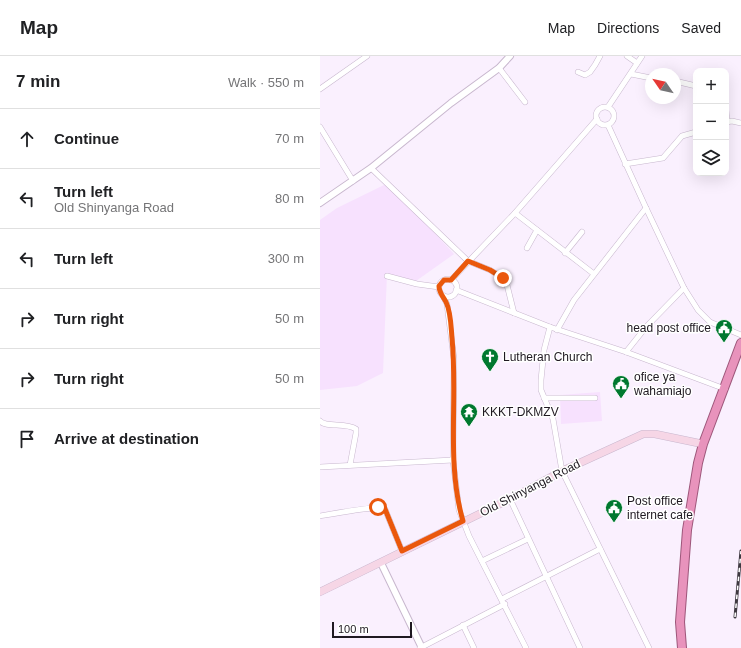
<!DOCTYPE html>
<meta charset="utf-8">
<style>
:root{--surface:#fff;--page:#f2f2f2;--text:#202124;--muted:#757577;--line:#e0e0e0}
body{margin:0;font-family:Helvetica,sans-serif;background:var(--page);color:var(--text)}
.controls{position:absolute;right:12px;top:12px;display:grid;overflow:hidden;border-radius:8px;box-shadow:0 4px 16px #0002}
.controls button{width:36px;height:36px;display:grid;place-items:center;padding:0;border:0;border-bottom:1px solid var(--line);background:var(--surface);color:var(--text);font:20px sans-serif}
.compass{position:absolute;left:325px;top:12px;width:36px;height:36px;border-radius:50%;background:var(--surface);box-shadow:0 4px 16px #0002;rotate:304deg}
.scale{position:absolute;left:12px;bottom:10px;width:80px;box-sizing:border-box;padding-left:4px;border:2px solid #1f1921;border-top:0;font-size:11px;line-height:14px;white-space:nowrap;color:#1f1921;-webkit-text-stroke:3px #fff;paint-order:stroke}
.stop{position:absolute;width:12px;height:12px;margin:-9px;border:3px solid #ea580c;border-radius:50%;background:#fff}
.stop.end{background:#ea580c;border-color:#fff;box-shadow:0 1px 4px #0008}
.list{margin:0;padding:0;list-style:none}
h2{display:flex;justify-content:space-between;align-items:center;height:52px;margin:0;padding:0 16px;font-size:17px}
h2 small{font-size:13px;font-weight:400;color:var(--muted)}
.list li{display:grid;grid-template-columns:26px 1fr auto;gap:12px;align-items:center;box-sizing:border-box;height:60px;padding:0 16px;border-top:1px solid var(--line)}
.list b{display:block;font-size:15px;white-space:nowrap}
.list p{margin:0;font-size:13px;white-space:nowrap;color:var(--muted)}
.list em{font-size:13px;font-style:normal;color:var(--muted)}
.icon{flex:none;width:22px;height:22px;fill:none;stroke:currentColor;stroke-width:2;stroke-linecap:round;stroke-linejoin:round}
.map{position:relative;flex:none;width:421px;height:592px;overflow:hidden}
header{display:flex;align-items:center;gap:24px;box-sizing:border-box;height:56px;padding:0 20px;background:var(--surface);border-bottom:1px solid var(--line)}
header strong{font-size:19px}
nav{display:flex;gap:22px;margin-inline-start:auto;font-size:14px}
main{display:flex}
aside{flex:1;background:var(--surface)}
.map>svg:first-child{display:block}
.built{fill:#f7e1fe}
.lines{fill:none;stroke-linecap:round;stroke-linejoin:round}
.minor-casing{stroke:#c8b7ce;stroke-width:6}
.tertiary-casing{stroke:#c8b7ce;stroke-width:8}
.secondary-casing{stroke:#c8b7ce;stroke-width:8}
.trunk-casing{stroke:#9e577b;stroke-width:10}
.minor{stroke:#fff;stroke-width:5}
.tertiary{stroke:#fff;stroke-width:6}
.secondary{stroke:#f6d6e6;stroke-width:7}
.trunk{stroke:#e893bc;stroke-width:8}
.rail-casing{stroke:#3e3840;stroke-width:3}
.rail{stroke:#fff;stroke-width:1.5;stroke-dasharray:4.5;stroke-linecap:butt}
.route{stroke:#ea580c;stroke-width:5}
.labels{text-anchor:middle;stroke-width:3;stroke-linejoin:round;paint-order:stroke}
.poi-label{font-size:12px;fill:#1f1921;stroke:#fff;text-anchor:start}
.street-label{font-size:12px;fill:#1f1921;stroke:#fff}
</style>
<header>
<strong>Map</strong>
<nav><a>Map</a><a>Directions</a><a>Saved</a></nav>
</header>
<main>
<aside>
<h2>7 min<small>Walk · 550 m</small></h2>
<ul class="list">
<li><svg class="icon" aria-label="ahead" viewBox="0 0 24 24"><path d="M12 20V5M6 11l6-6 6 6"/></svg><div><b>Continue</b></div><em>70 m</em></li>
<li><svg class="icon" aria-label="left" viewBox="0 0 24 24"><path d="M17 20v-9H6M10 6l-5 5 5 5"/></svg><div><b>Turn left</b><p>Old Shinyanga Road</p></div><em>80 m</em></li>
<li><svg class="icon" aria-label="left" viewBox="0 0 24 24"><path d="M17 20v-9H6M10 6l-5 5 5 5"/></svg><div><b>Turn left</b></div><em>300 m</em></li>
<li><svg class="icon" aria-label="right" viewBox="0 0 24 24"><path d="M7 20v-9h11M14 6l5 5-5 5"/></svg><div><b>Turn right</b></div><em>50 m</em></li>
<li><svg class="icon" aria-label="right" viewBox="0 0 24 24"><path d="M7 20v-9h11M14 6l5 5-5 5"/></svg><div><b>Turn right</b></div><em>50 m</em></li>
<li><svg class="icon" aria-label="arrive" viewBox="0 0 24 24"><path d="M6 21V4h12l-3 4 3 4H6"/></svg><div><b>Arrive at destination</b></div></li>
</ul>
</aside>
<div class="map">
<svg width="421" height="592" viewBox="0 0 421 592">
<rect width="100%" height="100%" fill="#faf0fe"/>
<!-- built -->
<g class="built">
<path d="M64,129L72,131L134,198L96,225L67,218L63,317L37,330L0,334V164L17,152Z"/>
<path d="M280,336L282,365L241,368L240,339Z"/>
</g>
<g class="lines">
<defs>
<g id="minor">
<path d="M307,0L317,7"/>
<path d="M179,12L205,46"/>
<path d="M258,16L265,19L270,16L275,9L280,0"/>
<path d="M311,18L331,22"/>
<path d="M355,25L376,30"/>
<path d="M0,33L47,0"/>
<circle cx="285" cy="60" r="9"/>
<path d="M288,51L322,0"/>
<path d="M406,54L407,65"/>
<path d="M406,66L412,65L421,67"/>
<path d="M288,69L326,152L364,232L378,254L390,266L421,279"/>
<path d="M0,71L33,125"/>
<path d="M305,108L343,102L362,80L376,76"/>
<path d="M51,112L148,205L170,214L183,222L187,229L194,257"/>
<path d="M195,157L274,218"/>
<path d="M207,192L217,174"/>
<path d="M245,197L262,176"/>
<path d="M67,220L97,228L119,231"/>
<circle cx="128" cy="232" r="9"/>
<path d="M131,224L195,157L277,63"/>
<path d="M136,234L230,271L306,296L405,333"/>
<path d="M123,240L127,248L134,303L133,404L139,454L149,480L206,592"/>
<path d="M230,271L224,294L221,324V334L233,363L242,415L329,592"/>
<path d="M237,274L254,244L326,152"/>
<path d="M306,296L326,271L364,232"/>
<path d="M224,342H275"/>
<path d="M0,365C6,372 26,366 36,373V377L30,409"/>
<path d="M0,411L133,404"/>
<path d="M190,443L260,592"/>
<path d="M0,460C11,458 57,449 65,453L82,495"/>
<path d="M162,505L208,483"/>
<path d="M182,543L280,493"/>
<path d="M143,569L154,592"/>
<path d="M100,592L185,548"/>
</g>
<g id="tertiary">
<path d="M0,147L51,112L131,47L179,12L190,0"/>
<path d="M61,507L102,592"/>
</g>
<path id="secondary" d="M0,536L190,443L242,415L323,378H335L383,388"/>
<path id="trunk" d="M362,592L360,566L367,474L378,407L383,388L421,287"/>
</defs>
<!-- minor casing -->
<use href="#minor" class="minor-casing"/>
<!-- tertiary casing -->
<use href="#tertiary" class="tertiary-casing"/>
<!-- secondary casing -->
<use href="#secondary" class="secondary-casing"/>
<!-- trunk casing -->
<use href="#trunk" class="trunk-casing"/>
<!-- minor -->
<use href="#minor" class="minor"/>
<!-- tertiary -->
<use href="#tertiary" class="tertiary"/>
<!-- secondary -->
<use href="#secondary" class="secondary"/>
<!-- trunk -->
<use href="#trunk" class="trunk"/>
<defs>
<path id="rail" d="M415,561L421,495"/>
</defs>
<!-- rail casing -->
<use href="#rail" class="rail-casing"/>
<!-- rail -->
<use href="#rail" class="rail"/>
</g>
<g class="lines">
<!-- route -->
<path class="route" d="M58,451L65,453L82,495L143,465C126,407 138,343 132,282C131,271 131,256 126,246C123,240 119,237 119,230L124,224H131L148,205L170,214L183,222"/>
</g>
<!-- icons -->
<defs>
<symbol id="civic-pin" viewBox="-11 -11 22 30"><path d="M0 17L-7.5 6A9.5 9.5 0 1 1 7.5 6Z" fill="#00782f" stroke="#fff"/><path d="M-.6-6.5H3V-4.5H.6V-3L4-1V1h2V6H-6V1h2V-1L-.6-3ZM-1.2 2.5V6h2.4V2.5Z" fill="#fff"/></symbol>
<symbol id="church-pin" viewBox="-11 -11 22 30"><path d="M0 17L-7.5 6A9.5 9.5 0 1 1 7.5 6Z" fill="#00782f" stroke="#fff"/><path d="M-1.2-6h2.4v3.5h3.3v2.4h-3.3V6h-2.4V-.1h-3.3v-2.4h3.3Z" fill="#fff"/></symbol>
<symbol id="temple-pin" viewBox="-11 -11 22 30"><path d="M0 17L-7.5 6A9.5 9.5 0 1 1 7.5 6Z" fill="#00782f" stroke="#fff"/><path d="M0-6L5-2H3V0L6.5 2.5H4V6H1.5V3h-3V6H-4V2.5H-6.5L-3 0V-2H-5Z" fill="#fff"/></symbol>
</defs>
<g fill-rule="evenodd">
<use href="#civic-pin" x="394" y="262" width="20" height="27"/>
<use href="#church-pin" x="160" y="291" width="20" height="27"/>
<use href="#civic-pin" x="291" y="318" width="20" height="27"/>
<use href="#temple-pin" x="139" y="346" width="20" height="27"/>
<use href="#civic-pin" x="284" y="442" width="20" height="27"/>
</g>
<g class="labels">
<!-- poi labels -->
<g class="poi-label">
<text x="391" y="276" text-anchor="end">head post office</text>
<text x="183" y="305">Lutheran Church</text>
<text x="314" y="325">ofice ya<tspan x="314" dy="14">wahamiajo</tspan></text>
<text x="162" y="360">KKKT-DKMZV</text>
<text x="307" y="449">Post office<tspan x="307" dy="14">internet cafe</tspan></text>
</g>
<!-- street labels -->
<g class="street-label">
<text transform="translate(210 432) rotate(-27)" y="4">Old Shinyanga Road</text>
</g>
</g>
</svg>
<div class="controls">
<button>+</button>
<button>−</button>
<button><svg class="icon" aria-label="layers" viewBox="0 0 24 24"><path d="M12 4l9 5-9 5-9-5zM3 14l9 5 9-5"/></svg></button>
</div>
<svg class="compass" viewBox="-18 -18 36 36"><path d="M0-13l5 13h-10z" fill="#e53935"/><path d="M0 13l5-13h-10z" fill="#757577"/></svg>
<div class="scale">100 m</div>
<div class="stop" style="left:58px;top:451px"></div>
<div class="stop end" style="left:183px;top:222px"></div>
</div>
</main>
